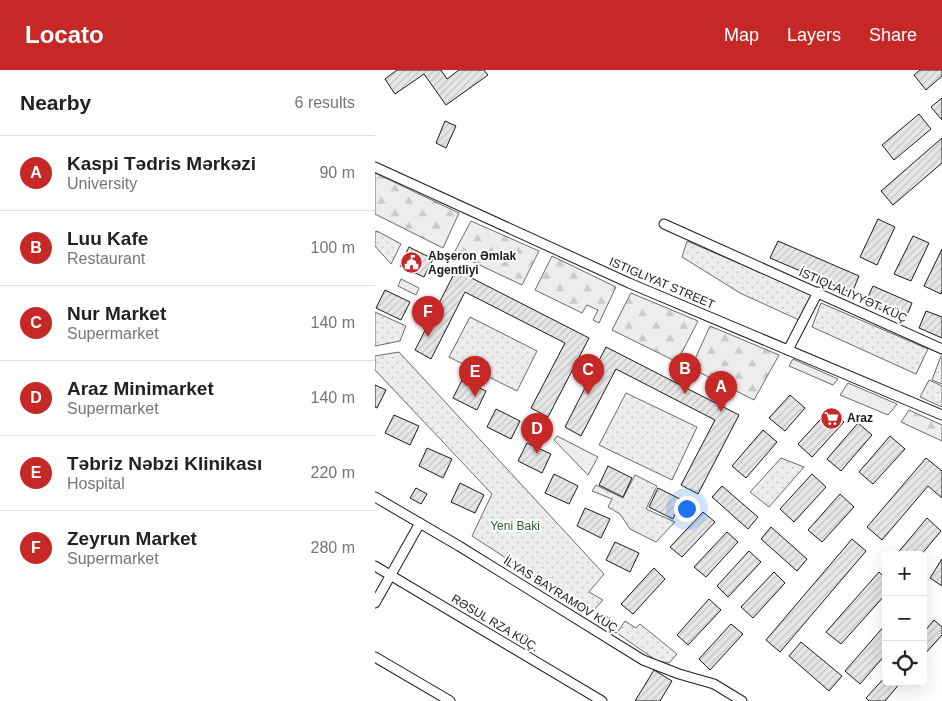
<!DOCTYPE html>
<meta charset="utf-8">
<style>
:root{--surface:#fff;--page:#f6f6f6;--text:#222;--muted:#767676;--line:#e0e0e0;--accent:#c62828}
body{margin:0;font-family:Arial,sans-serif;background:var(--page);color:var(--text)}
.controls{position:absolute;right:15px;bottom:15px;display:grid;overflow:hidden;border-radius:8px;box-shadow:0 5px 20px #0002}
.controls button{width:45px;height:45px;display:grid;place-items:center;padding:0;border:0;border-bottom:1px solid var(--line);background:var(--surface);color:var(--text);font:25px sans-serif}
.you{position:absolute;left:311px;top:438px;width:18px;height:18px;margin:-12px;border:4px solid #fff;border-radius:50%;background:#1a73e8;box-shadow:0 0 0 8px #1a73e833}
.badge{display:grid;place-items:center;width:32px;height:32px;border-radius:50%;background:var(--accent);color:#fff;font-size:16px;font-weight:700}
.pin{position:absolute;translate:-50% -41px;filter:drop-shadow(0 1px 2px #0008)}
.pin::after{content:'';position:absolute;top:26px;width:18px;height:15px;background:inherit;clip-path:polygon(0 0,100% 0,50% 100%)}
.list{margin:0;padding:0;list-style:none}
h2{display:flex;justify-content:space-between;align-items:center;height:65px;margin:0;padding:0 20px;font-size:21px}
h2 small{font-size:16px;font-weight:400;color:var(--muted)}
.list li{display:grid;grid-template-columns:32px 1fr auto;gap:15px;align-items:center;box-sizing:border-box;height:75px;padding:0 20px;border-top:1px solid var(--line)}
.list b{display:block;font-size:19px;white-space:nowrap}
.list p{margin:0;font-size:16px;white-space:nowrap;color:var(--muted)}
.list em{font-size:16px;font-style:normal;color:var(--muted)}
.icon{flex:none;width:28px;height:28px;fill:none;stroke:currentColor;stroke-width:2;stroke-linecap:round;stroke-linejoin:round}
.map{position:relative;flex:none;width:567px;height:631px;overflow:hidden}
header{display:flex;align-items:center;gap:30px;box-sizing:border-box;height:70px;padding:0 25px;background:var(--accent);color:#fff}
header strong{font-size:24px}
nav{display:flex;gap:28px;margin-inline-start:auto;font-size:18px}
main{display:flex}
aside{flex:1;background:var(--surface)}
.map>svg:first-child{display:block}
.built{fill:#ededed;stroke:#6a6a6a}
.forest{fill:url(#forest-firs);stroke:#6a6a6a}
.park{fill:url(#park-dots);stroke:#6a6a6a}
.building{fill:url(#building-hatch);stroke:#1a1a1a}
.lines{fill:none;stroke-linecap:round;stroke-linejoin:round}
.minor-casing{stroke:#1a1a1a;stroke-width:11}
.minor{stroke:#fff;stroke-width:9}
.labels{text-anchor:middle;stroke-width:4;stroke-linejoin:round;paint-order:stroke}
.poi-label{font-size:12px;font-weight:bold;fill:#1a1a1a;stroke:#fff;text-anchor:start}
.street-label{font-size:12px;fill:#1a1a1a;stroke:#fff}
.park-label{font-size:12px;fill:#2b5a34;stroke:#fff}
</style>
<header>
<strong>Locato</strong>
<nav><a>Map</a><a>Layers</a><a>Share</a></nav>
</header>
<main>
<aside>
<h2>Nearby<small>6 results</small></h2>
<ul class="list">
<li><span class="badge">A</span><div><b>Kaspi Tədris Mərkəzi</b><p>University</p></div><em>90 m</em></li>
<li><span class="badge">B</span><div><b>Luu Kafe</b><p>Restaurant</p></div><em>100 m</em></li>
<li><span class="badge">C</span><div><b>Nur Market</b><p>Supermarket</p></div><em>140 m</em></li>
<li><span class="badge">D</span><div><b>Araz Minimarket</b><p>Supermarket</p></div><em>140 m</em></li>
<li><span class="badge">E</span><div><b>Təbriz Nəbzi Klinikası</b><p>Hospital</p></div><em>220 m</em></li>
<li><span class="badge">F</span><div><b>Zeyrun Market</b><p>Supermarket</p></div><em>280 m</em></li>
</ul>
</aside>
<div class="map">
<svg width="567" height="631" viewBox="0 0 567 631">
<defs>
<pattern id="forest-firs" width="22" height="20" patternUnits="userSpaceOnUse" patternTransform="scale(1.25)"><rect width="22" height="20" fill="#ededed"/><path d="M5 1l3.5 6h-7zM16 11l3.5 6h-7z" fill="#cbcbcb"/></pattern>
<pattern id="park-dots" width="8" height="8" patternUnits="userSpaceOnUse" patternTransform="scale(1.25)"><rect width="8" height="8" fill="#ededed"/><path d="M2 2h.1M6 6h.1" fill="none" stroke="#cbcbcb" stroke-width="1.8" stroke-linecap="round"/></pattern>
<pattern id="building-hatch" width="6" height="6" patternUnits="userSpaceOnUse" patternTransform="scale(1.25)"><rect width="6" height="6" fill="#e6e6e6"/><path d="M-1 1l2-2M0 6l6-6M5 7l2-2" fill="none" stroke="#c5c5c5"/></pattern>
</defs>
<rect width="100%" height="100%" fill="#fff"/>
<!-- built -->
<g class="built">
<path d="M26,209L44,218L41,225L23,216Z"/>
<path d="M418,289L463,309L458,315L414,296Z"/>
<path d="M473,313L522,334L513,345L465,325Z"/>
<path d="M182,366L223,387L213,405L179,370Z"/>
</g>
<!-- forest -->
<g class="forest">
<path d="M0,103L84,143L68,178L0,144Z"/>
<path d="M96,151L164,181L147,215L79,183Z"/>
<path d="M177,186L241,217L224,253L218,250L223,240L212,235L207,243L160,220Z"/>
<path d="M256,223L323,251L302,292L237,260Z"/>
<path d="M335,256L404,285L379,330L316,298Z"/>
<path d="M534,340L567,355V371L526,352Z"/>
</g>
<!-- park -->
<g class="park">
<path d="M2,161L26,174L16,194L0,176V162Z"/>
<path d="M312,171L437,225L424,250L365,223L307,187Z"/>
<path d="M446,233L553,279L541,304L437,257Z"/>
<path d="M0,242L31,256L25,271L0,276Z"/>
<path d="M95,247L162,281L142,321L74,287Z"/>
<path d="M24,282L229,504L214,522L228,530L216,543L97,466L117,424L0,300V286Z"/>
<path d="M566,286H567V314L557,310Z"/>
<path d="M554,310L567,316V337L545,327Z"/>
<path d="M251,323L322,357L297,410L224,375Z"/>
<path d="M406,388L429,397L394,437L375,422Z"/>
<path d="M260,405L282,416L271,439L300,452L281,472L255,459L245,444L233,437L237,429L217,421L221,415L248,428Z"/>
<path d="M250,551L261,558L265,554L302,584L294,593L282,591L242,563Z"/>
</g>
<!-- building -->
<g class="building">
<path d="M22,0H66L72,9L84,0H109L113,5L71,35L49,4L20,24L10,9Z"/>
<path d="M545,0H567V6L551,20L539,5Z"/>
<path d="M567,28V50L556,37Z"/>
<path d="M544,44L556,59L519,90L507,75Z"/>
<path d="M70,51L81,56L71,78L61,73Z"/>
<path d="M567,68V93L518,135L506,121Z"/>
<path d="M503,149L520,157L502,195L485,187Z"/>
<path d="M538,166L554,173L536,211L519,204Z"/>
<path d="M403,171L484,206L477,223L395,188Z"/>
<path d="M34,177L58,189L49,207L25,196Z"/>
<path d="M567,179V221L566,224L549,216Z"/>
<path d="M81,200L214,268L173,347L156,338L190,273L90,222L56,289L40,280Z"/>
<path d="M498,216L537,233L530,250L490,233Z"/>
<path d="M10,220L35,232L26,250L1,238Z"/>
<path d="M551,241L567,247V268L544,258Z"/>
<path d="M231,277L364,345L323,424L306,415L340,350L241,299L206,366L190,357Z"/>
<path d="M87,310L111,321L102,340L78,328Z"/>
<path d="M0,315L11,320L2,338L0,337Z"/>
<path d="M415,325L430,338L410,361L394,348Z"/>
<path d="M121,339L145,351L136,369L112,357Z"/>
<path d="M455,339L469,352L437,387L423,374Z"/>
<path d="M19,345L44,356L35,375L10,363Z"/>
<path d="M483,353L497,365L466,401L452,389Z"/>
<path d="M388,360L402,372L371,408L357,396Z"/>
<path d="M515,366L530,379L498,414L484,402Z"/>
<path d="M152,373L176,384L167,403L143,391Z"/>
<path d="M52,378L77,389L68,408L44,396Z"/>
<path d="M551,388L567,401V428L553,416L507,470L492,457Z"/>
<path d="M233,396L257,408L248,427L224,415Z"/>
<path d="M179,404L203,416L194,434L170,423Z"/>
<path d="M437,404L451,417L419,452L405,439Z"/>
<path d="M85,413L109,425L100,443L76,432Z"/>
<path d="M347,416L383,447L373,459L337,427Z"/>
<path d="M41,418L52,424L46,434L35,428Z"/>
<path d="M283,418L307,430L298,449L274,437Z"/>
<path d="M465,424L479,437L447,472L433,460Z"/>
<path d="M210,438L235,449L226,468L202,456Z"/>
<path d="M328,442L340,452L307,487L295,477Z"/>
<path d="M552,448L566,461L546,485H521Z"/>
<path d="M396,457L432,489L422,501L386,469Z"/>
<path d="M352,462L363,472L331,507L319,497Z"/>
<path d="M477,469L491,481L405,582L391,570Z"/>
<path d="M240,472L264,483L255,502L231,490Z"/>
<path d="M374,481L386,492L353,527L342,516Z"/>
<path d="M567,489V516L555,508Z"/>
<path d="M279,498L290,509L258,544L246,534Z"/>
<path d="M399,502L410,513L378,548L366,537Z"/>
<path d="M504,502L511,509V524L466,574L451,562Z"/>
<path d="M334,529L346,540L313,575L302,565Z"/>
<path d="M559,550L567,557V565L548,586V563Z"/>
<path d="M356,554L368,564L335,600L324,589Z"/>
<path d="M511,554V584L485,614L470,601Z"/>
<path d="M426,572L467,606L454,621L414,586Z"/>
<path d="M279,600L297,611L285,631H260Z"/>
<path d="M511,606V612H526L510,631H494L491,628Z"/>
</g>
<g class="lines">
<defs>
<g id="minor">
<path d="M0,97L254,213L567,345"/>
<path d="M289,154L567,279"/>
<path d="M413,280L443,222"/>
<path d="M0,427L84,476L268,590L304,604L339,614L367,631"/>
<path d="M0,496L227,631"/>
<path d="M0,533L45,453"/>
<path d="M0,587L75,631"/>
</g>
</defs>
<!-- minor casing -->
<use href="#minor" class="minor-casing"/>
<!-- minor -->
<use href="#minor" class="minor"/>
</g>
<!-- icons -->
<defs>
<symbol id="civic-disc" viewBox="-11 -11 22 22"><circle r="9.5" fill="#c62828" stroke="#fff"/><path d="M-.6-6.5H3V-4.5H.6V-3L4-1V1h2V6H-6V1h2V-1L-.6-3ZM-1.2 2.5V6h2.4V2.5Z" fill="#fff"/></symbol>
<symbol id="supermarket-disc" viewBox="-11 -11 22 22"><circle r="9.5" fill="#c62828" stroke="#fff"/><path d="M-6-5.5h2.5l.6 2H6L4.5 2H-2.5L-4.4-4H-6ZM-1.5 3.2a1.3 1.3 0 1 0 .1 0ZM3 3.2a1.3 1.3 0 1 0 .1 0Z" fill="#fff"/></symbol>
</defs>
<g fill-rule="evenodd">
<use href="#civic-disc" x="24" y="180" width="25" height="25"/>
<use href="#supermarket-disc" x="444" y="336" width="25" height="25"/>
</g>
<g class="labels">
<!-- poi labels -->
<g class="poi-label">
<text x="53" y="190">Abşeron Əmlak<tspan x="53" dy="14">Agentliyi</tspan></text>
<text x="472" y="352">Araz</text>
</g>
<!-- street labels -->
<g class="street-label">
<text transform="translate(287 213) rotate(23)" y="4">ISTIGLIYAT STREET</text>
<text transform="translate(478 225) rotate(24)" y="4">İSTIQLALIYYƏT KÜÇ</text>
<text transform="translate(187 525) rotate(32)" y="4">İLYAS BAYRAMOV KÜÇ.</text>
<text transform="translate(120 553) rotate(31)" y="4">RƏSUL RZA KÜÇ.</text>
</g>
<!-- park labels -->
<g class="park-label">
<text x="140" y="460">Yeni Baki</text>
</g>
</g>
</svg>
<div class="controls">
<button>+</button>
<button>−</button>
<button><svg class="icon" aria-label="locate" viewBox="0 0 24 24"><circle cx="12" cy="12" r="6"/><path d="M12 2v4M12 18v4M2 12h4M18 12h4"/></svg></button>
</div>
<div class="you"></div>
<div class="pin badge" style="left:346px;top:342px">A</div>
<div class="pin badge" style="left:310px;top:324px">B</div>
<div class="pin badge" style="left:213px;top:325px">C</div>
<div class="pin badge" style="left:162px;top:384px">D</div>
<div class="pin badge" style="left:100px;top:327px">E</div>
<div class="pin badge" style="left:53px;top:267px">F</div>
</div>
</main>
